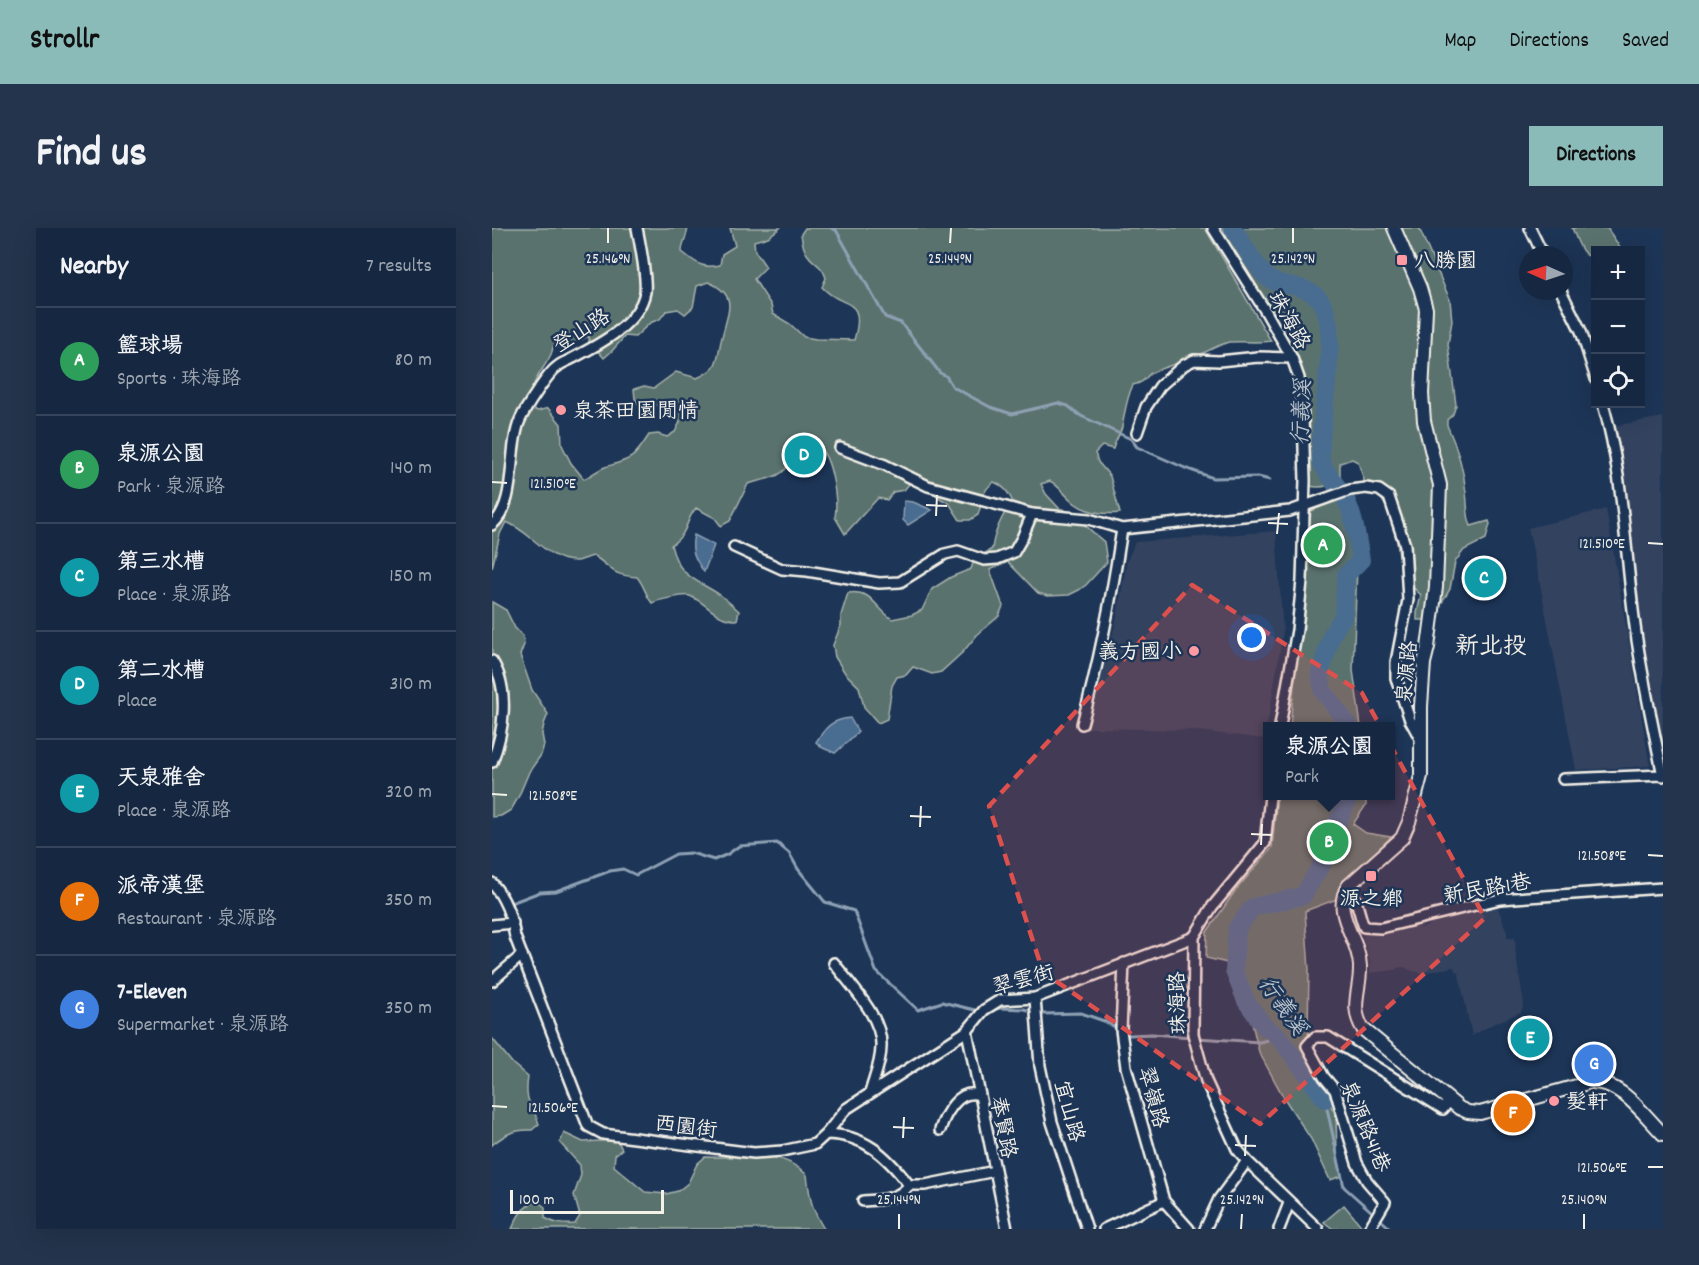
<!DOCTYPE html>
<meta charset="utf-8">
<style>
:root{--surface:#162841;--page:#23344c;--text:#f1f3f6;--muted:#9ea6b1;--line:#35445a;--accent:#8bbbb9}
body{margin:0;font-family:Dekko,"LXGW WenKai TC",sans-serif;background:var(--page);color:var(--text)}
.controls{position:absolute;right:18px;top:18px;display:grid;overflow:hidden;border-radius:0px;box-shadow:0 6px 24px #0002}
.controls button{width:54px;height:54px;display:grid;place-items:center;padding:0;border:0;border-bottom:2px solid var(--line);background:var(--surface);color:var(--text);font:30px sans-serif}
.compass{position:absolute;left:1027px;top:18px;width:54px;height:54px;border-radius:50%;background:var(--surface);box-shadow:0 6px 24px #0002;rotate:273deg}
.scale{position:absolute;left:18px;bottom:15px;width:154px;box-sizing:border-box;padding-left:6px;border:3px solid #f4f1e8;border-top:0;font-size:16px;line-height:21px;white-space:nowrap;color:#f4f1e8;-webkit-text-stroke:4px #1d3557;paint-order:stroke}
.you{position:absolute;left:760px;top:410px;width:21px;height:21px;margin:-15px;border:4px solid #fff;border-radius:50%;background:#1a73e8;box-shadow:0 0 0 9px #1a73e833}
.badge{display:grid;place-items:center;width:39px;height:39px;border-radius:50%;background:var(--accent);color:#fff;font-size:20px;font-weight:700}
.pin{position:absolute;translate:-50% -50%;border:3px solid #fff;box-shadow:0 2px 6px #0006}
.popup{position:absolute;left:771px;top:494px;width:132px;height:78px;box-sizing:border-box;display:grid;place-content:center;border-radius:0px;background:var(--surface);filter:drop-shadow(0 2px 4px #0005);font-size:20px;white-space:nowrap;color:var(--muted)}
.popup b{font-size:22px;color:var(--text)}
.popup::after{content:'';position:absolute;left:50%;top:100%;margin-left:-12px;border:12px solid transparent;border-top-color:var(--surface)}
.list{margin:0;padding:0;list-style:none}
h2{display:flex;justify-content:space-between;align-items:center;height:78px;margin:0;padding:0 24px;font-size:26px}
h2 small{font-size:20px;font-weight:400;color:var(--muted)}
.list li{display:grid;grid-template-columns:39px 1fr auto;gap:18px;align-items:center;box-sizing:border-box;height:108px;padding:0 24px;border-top:2px solid var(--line)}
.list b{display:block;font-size:22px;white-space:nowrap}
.list p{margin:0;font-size:20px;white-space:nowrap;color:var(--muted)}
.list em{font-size:20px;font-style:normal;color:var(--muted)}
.icon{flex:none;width:33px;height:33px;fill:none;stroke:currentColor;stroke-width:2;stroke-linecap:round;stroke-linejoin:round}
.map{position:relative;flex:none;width:1171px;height:1001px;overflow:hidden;border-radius:0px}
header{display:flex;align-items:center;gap:36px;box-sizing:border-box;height:84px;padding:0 30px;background:var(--accent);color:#111}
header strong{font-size:28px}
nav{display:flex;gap:33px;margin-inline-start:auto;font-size:21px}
.intro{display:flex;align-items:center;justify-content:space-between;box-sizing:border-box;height:144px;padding:0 36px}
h1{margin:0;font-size:42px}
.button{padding:15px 27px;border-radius:0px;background:var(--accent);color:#111;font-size:21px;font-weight:700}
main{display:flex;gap:36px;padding:0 36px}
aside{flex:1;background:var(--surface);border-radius:0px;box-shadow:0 6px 24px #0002}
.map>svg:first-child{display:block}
.built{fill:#32425f}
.green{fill:#5a726e;stroke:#a7b2ab;stroke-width:1.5;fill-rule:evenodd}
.water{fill:#4a6c91;stroke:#8ea1b4;stroke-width:1.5}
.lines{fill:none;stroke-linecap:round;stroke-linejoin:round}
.stream{stroke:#8ea1b4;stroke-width:3}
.river{stroke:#4a6c91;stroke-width:18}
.street-casing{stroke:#f4f1e8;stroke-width:14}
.secondary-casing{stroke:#f4f1e8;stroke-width:16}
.street{stroke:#1d3557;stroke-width:9}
.secondary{stroke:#1d3557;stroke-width:12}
.marked{fill:#dc504e;fill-opacity:0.2;stroke:#dc504e;stroke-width:4.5;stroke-dasharray:12 8;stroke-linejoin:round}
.ticks{fill:none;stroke:#f4f1e8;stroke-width:2}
.poi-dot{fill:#ff9aa2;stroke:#1d3557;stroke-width:2}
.labels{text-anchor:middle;stroke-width:5;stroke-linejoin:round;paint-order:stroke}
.poi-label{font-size:21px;fill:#f4f1e8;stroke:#1d3557;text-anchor:start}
.street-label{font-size:21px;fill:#f4f1e8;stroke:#1d3557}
.water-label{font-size:22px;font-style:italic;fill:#b8c2ca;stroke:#1d3557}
.quarter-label{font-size:24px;fill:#f4f1e8;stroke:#1d3557}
.ticks-label{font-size:15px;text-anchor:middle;fill:#f4f1e8;stroke:#1d3557;stroke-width:5;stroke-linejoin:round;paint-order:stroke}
</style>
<header>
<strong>Strollr</strong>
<nav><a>Map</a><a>Directions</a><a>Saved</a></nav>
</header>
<div class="intro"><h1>Find us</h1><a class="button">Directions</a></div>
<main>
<aside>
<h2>Nearby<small>7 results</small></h2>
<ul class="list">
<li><span class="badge" style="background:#2e9e5b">A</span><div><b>籃球場</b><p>Sports · 珠海路</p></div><em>80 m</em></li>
<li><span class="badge" style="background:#2e9e5b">B</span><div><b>泉源公園</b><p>Park · 泉源路</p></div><em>140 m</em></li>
<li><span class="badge" style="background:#0f9aa8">C</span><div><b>第三水槽</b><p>Place · 泉源路</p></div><em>150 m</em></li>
<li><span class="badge" style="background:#0f9aa8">D</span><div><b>第二水槽</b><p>Place</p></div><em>310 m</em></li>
<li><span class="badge" style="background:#0f9aa8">E</span><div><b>天泉雅舍</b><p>Place · 泉源路</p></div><em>320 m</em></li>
<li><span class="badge" style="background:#e8710a">F</span><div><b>派帝漢堡</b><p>Restaurant · 泉源路</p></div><em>350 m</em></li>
<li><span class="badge" style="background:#3f7fe0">G</span><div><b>7-Eleven</b><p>Supermarket · 泉源路</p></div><em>350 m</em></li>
</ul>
</aside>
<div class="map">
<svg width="1171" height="1001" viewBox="0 0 1171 1001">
<rect width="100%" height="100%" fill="#1d3557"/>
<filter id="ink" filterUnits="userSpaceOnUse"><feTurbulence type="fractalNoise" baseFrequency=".0167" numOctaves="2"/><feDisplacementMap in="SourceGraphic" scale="12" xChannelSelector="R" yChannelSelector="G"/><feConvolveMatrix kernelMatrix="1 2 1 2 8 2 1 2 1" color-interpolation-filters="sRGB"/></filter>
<g filter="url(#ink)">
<!-- built -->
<g class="built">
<path d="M1171,189V526L1145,372L1142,331L1121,198Z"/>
<path d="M1114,281L1158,538L1084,542L1046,346L1036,300Z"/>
<path d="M784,303L791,404L773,511L697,502L596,500L624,393L635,333L643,314Z"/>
<path d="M1004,674L1015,704V710H1023L1024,728L1032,775L1029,784L1001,796L980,808L967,747L966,744H963L962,739L931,745L920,743L912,739L904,740V742L878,745V734L870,707L924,698L930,700L936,698L939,695L976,685Z"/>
</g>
<!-- green -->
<g class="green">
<path d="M0,0H196C195,9 190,14 190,24C205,35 209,41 228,37L230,26L243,18L238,0H288L276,9L262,13L263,23L274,39L262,51L279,77L281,86L298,96L312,109L324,111L362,112C375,67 350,82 330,59L334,50C330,36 322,37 315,26C311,21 310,13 309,6L313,0H713L779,113C765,115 750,113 737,114C728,116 712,125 703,129C690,134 676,138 663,143C652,147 656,154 641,157C634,171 633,185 630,199C628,207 623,213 621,221L610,218L603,225L606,234L618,248L628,285C612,287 591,284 579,272C571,265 567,258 558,253L549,256L554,266L567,280L578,284L612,314L615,334L594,357L587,362L577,367L556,368L546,365L516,334L498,342L511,378L507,388L485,407L471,424L449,444L440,446L421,439L414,447L405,449L400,458L395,491L386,495L372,479L367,459L353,445L343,429L341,417L349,397V387L356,365C380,361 382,379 400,391L420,387L430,382L440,361L459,349L479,341L482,332L500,321C502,305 510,286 521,274C516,264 512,258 502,254C489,263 491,273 486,287L478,292H468L457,275L449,271L437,261L418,255L412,262L401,264L395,272L386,270L353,306L343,289C346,273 340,228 326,219C320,215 313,216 307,217C301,223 301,227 298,234C291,251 271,251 256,256L238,293L229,298L223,290L204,280C192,294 198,304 179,317C187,350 204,351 228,367C235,372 241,378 247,383L245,392C225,393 215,375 198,368C193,366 166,372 160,375C153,366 152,357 145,349C118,347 122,341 102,328C96,329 89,333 84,333C56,334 39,303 14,294L8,306L0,340ZM216,54C247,67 236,83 230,109C224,132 229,139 205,150L184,144L162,160L152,158L142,161L143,171L148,179C166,176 181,175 188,194L183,204L175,209L166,206L157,207C141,232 140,231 113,239C106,242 99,247 92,251L79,235L70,217L69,196L56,180L46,183L36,180C36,166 43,152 51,140C56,132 60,128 61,119H72L97,108V118L106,123L112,130L120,123L133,108L143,109L158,95L168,91L174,83L186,81L193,86L201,79L205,58Z"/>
<path d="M731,0H927L958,72L960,93L956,116L964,177L961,186L955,192V197C965,219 972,242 974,265C976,277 974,286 979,298L997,293L998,296L994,311L972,322L963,334L958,361L948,378L935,392H925V385L929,367L910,349L905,314L897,283L882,259L873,255L866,234L860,231L848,235V252C838,258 829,261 818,258L816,254L810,149L800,111L801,94C794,86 784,88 777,81C759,63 741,24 731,0Z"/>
<path d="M1080,0H1115L1130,22H1104L1103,29C1089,30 1085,11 1080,0Z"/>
<path d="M858,267L871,321L865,340L861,442L869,498H798L819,283Z"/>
<path d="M0,374L14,382L23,400L31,408L32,417L28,427L40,462L56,486L52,496L50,506L52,517L49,527L37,544L26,570L19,582L9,588L0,589Z"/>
<path d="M785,568H874V577L861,596L874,605L899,609L849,658L845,671L813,683L817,742L816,802L823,845L844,888L845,925L850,948L838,952L819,911L792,870L767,824L753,767L735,735L714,730L715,704L743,663L780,620Z"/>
<path d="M0,810L21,836L36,849C32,876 40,874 47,896L40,902C23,901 13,906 0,917Z"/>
<path d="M72,905L91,914L125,912L130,921L123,927L122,938L153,964L174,966L186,963L196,955L205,936L213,929C251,931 284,917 315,947C318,971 319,980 332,1001H20C26,987 30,979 45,973L53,979V990C64,996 71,997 83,996L88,988L82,967L89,947L88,937L68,915Z"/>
<path d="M852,977L872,1001H841L832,994Z"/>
</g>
<!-- water -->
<g class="water">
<path d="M412,273L421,274L440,282L416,297L411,292Z"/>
<path d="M202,307L222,317L212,344C203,331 198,323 202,307Z"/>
<path d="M358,490L366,504L343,525L331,520L324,514C334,499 339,492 358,490Z"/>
</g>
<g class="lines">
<!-- stream -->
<g class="stream">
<path d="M339,0L344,2L393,89L409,95L448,145L454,148L461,159L498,179L520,186L566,175L576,178L589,188L639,211L645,219L693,240L721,250L766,249L778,252"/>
<path d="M847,271L853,270"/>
<path d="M19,675L48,664L64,663L118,643L131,641L144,647L184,626L199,625L222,632L236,626L247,618L285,615L297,625L306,641L333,674L362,683L384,743L426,782L450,774L487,783"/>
<path d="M493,785L507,780L532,781L551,786L589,785L612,793L637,807L660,806L699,809"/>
<path d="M705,810L768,814L787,809"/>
<path d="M833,871L852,959L899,1001"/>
</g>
<!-- river -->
<g class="river">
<path d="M741,0C750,14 763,38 775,49C786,60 814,54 828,72C851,101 825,194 829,231C830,242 847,259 853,270C863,289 865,311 869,332L854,347L851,389L840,406L828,445L831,463L857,498"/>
<path d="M833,871L787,809L772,798L754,773L742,743L745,700L761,679L811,668L836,626L844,598L858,568"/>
</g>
<defs>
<g id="street">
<path d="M721,0L774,84L800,130L807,150L811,189L813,252L810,353L805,402L788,498"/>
<path d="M1038,0L1051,27"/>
<path d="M1069,63L1089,103L1104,151"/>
<path d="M1111,176C1133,252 1133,334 1145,412C1152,458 1162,503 1171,548"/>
<path d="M645,205L654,179L668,158L692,137L702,132L727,133L766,129L800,130"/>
<path d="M348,220L393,237L436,258L540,286"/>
<path d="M0,297C26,274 15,222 28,192C33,181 56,145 65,139C69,135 76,133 81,130C108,116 147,96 153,64C155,49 148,16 145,0"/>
<path d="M242,319L290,341L315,343L387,355L408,354L453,326L466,323L492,332L505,331L522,324L530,310L540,286L597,291L630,301L798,283L858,262L874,260L887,262L897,269L913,317L916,372L904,434V450L918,492L929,512"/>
<path d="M0,433C18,461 12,504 0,534"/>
<path d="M590,496C608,431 620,367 630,301"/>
<path d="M1071,551L1171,547"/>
<path d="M778,568L773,615L720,679L702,709L701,806L714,853L745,921L755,933L826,1001"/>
<path d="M0,655C13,670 20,690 23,709L96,898L111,906L262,925L290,923L323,916L334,906L354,881L475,803L492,782L508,772L543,770L702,709"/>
<path d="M856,658C866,671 866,684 872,699L889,700L1008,671L1171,660"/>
<path d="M0,697L21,695"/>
<path d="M342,735C359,758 391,790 389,819C389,835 382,850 378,865"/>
<path d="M632,735L629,802L634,839L672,973L697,1001"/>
<path d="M0,753L30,727"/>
<path d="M543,770L548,838L560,894L595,1001"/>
<path d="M475,803L515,1001"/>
<path d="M448,902C453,886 467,860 487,867"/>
<path d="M334,906C373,907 394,927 417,957H433L503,943"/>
<path d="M371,973C387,972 407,972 417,957"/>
<path d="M612,1001L672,973"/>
<path d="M713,1001L727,971L755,933"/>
<path d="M787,1001L797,975"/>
<path d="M877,1001L893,974L875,953L865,935L843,862L832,849L815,818L823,809H836L951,881L957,873"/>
</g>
<path id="secondary" d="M902,0L928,60L934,81L930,166L932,193L948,257L944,359L936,419L932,435L929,478V548L917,594L910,610L856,658C839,686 867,709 868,738C869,762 857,778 871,801L967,880L976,884L988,885L1099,854C1129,853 1151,886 1171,906"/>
</defs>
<!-- street casing -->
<use href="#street" class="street-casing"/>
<!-- secondary casing -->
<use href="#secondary" class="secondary-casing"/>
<!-- street -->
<use href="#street" class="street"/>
<!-- secondary -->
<use href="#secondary" class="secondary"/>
</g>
</g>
<!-- marked area -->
<path class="marked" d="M700,357L870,465L993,690L768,896L551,744L497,578Z"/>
<!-- ticks -->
<path class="ticks" d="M116,15V0M458,15L459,0M801,15V0M0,254L15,255M434,277L455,278M444,288L445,267M776,295L796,296M785,306L787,285M1156,315L1171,316M0,566L15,567M418,588L439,589M428,599L429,578M759,606L780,607M769,617L770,596M1156,627L1171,628M0,878L15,879M401,899L422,900M411,910L412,889M743,917L764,918M753,928L754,907M1156,939H1171M407,1001V986M749,1001L750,986M1092,1001V986"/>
<!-- markers -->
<g class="poi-dot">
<rect x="904" y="26" width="12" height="12" rx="3"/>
<circle cx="69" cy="182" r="6"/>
<circle cx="702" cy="423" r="6"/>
<rect x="873" y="642" width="12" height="12" rx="3"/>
<circle cx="1062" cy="873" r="6"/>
</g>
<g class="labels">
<!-- poi labels -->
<g class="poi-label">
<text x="922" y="39">八勝園</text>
<text x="81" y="189">泉茶田園閒情</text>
<text x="690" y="430" text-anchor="end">義方國小</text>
<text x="879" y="677" text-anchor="middle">源之鄉</text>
<text x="1074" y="880">髮軒</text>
</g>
<!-- street labels -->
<g class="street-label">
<text transform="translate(798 92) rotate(61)" y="7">珠海路</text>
<text transform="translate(89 102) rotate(-32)" y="7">登山路</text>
<text transform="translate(914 444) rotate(-84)" y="7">泉源路</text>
<text transform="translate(995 660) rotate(-10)" y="7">新民路1巷</text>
<text transform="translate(531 751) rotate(-15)" y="7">翠雲街</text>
<text transform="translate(685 775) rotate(-92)" y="7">珠海路</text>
<text transform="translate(662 869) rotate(75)" y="7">翠嶺路</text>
<text transform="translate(578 883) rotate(75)" y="7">宜山路</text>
<text transform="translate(194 898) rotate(7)" y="7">西園街</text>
<text transform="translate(874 898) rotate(67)" y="7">泉源路41巷</text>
<text transform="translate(512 899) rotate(79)" y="7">奉賢路</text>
</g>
<!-- water labels -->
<g class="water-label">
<text transform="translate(808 184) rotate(-87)" y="8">行義溪</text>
<text transform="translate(792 777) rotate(55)" y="8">行義溪</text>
</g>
<!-- quarter labels -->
<g class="quarter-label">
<text x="999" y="425">新北投</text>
</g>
</g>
<g class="ticks-label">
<text x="116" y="35">25.146°N</text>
<text x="458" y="35">25.144°N</text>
<text x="801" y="35">25.142°N</text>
<text x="61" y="260">121.510°E</text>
<text x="1110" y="320">121.510°E</text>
<text x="61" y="572">121.508°E</text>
<text x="1110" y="632">121.508°E</text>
<text x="61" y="884">121.506°E</text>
<text x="1110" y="944">121.506°E</text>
<text x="407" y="976">25.144°N</text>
<text x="750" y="976">25.142°N</text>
<text x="1092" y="976">25.140°N</text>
</g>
</svg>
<div class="controls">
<button>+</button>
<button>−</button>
<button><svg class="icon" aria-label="locate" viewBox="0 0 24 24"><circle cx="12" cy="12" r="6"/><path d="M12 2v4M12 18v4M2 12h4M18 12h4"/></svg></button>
</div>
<svg class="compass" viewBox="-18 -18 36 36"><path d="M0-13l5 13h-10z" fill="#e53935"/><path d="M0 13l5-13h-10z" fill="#9ea6b1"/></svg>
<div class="scale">100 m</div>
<div class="you"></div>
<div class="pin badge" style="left:831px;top:317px;background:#2e9e5b">A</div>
<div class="pin badge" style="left:837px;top:614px;background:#2e9e5b">B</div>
<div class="popup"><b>泉源公園</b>Park</div>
<div class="pin badge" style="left:992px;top:350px;background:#0f9aa8">C</div>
<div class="pin badge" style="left:312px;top:227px;background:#0f9aa8">D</div>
<div class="pin badge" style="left:1038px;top:810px;background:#0f9aa8">E</div>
<div class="pin badge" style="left:1021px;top:885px;background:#e8710a">F</div>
<div class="pin badge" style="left:1102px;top:836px;background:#3f7fe0">G</div>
</div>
</main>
